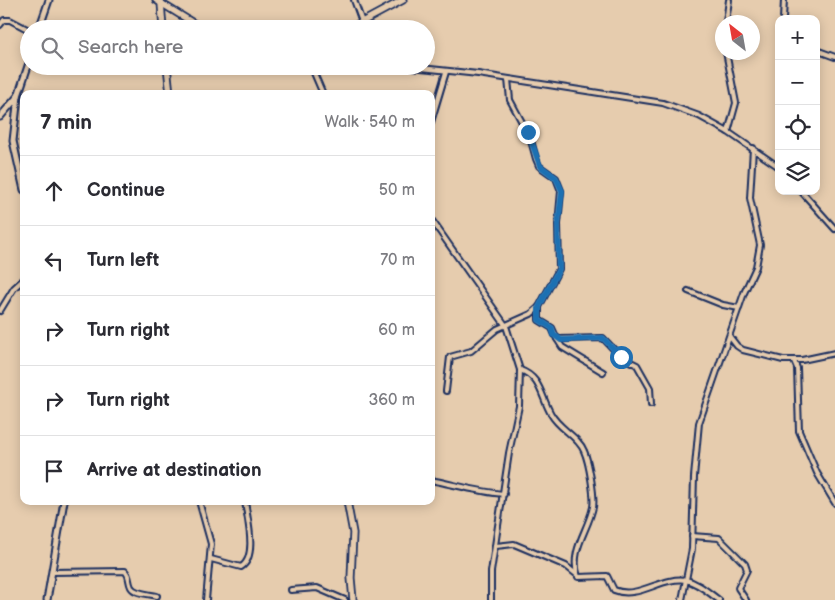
<!DOCTYPE html>
<meta charset="utf-8">
<style>
:root{--surface:#fff;--page:#f7f7f7;--text:#2b2b33;--muted:#7c7c81;--line:#e1e1e2}
body{margin:0;font-family:"Balsamiq Sans",sans-serif;background:var(--page);color:var(--text)}
.controls{position:absolute;right:15px;top:15px;display:grid;overflow:hidden;border-radius:10px;box-shadow:0 2px 12px #0003}
.controls button{width:45px;height:45px;display:grid;place-items:center;padding:0;border:0;border-bottom:1px solid var(--line);background:var(--surface);color:var(--text);font:25px sans-serif}
.compass{position:absolute;left:715px;top:15px;width:45px;height:45px;border-radius:50%;background:var(--surface);box-shadow:0 2px 12px #0003;rotate:329deg}
.stop{position:absolute;width:15px;height:15px;margin:-11px;border:4px solid #1f6fb2;border-radius:50%;background:#fff}
.stop.end{background:#1f6fb2;border-color:#fff;box-shadow:0 1px 5px #0008}
.list{margin:0;padding:0;list-style:none}
h2{display:flex;justify-content:space-between;align-items:center;height:65px;margin:0;padding:0 20px;font-size:21px}
h2 small{font-size:16px;font-weight:400;color:var(--muted)}
.list li{display:grid;grid-template-columns:32px 1fr auto;gap:15px;align-items:center;box-sizing:border-box;height:70px;padding:0 20px;border-top:1px solid var(--line)}
.list b{display:block;font-size:19px;white-space:nowrap}
.list em{font-size:16px;font-style:normal;color:var(--muted)}
.icon{flex:none;width:28px;height:28px;fill:none;stroke:currentColor;stroke-width:2;stroke-linecap:round;stroke-linejoin:round}
.map{position:relative;flex:none;width:835px;height:600px;overflow:hidden}
.search{position:absolute;background:var(--surface);box-shadow:0 2px 12px #0003;left:20px;top:20px;width:415px;height:55px;display:flex;align-items:center;gap:12px;box-sizing:border-box;padding:0 18px;border-radius:28px;color:var(--muted);font-size:19px}
.panel{position:absolute;background:var(--surface);box-shadow:0 2px 12px #0003;left:20px;top:90px;width:415px;height:415px;border-radius:10px}
.map>svg:first-child{display:block}
.lines{fill:none;stroke-linecap:round;stroke-linejoin:round}
.minor-casing{stroke:#1b2f5e;stroke-width:8}
.tertiary-casing{stroke:#1b2f5e;stroke-width:9}
.secondary-casing{stroke:#1b2f5e;stroke-width:9}
.minor{stroke:#e6ccae;stroke-width:4}
.tertiary{stroke:#e6ccae;stroke-width:5}
.secondary{stroke:#e6ccae;stroke-width:5.5}
.route{stroke:#1f6fb2;stroke-width:6}
</style>
<div class="map">
<svg width="835" height="600" viewBox="0 0 835 600">
<rect width="100%" height="100%" fill="#e6ccae"/>
<filter id="ink" filterUnits="userSpaceOnUse"><feTurbulence type="fractalNoise" baseFrequency=".02" numOctaves="2"/><feDisplacementMap in="SourceGraphic" scale="10" xChannelSelector="R" yChannelSelector="G"/><feConvolveMatrix kernelMatrix="1 2 1 2 8 2 1 2 1" color-interpolation-filters="sRGB"/></filter>
<g filter="url(#ink)">
<g class="lines">
<defs>
<g id="minor">
<path d="M354,0L362,22"/>
<path d="M783,19L784,0"/>
<path d="M726,22L729,0"/>
<path d="M0,25L4,20H10L29,30"/>
<path d="M816,50L835,57"/>
<path d="M726,52L736,103L728,132"/>
<path d="M311,66L323,94"/>
<path d="M402,66L478,74L663,103L699,116L728,132L779,167"/>
<path d="M431,122L446,72"/>
<path d="M801,191L835,229"/>
<path d="M431,219L506,326L520,370L519,406L509,453L491,572V600"/>
<path d="M688,291L723,305L739,308"/>
<path d="M539,307V320L552,328L557,339L603,338L621,357L637,365L650,388L651,404"/>
<path d="M0,311L14,288L24,279"/>
<path d="M730,337L737,346L743,350L783,360H802L835,353"/>
<path d="M557,339L562,347L603,372"/>
<path d="M794,361L797,368L799,431L817,473L835,503"/>
<path d="M520,370C541,377 541,397 551,414C559,429 578,436 584,451C589,462 595,497 593,507C588,531 569,551 578,577L607,576L614,590C638,600 662,576 686,580C699,583 709,593 719,600"/>
<path d="M446,391L450,357L471,351L497,329L531,314L539,307L559,269L558,224L561,191L556,178L539,166L536,159L530,137L510,100L508,79"/>
<path d="M431,480C456,485 479,492 504,494"/>
<path d="M199,501L211,544L206,600"/>
<path d="M692,536L719,538L745,564L747,570L738,588L746,600"/>
<path d="M496,546L514,544L566,566L576,574"/>
<path d="M211,559L241,567C258,557 247,518 245,501"/>
<path d="M52,572L125,571C130,576 128,581 131,587C135,594 150,594 157,596"/>
<path d="M291,590L317,588L345,600"/>
<path d="M682,600L692,549L694,477L699,423L744,293L756,267L760,245L750,198L753,148"/>
</g>
<g id="tertiary">
<path d="M39,29L49,0"/>
<path d="M18,96L13,141L24,190"/>
<path d="M0,117L18,96L29,63"/>
<path d="M47,600L64,501"/>
</g>
<g id="secondary">
<path d="M156,0L203,29"/>
<path d="M161,3L163,29"/>
<path d="M349,29L403,0"/>
<path d="M167,66L170,94"/>
<path d="M347,501L353,533L351,578L353,600"/>
</g>
</defs>
<!-- minor casing -->
<use href="#minor" class="minor-casing"/>
<!-- tertiary casing -->
<use href="#tertiary" class="tertiary-casing"/>
<!-- secondary casing -->
<use href="#secondary" class="secondary-casing"/>
<!-- minor -->
<use href="#minor" class="minor"/>
<!-- tertiary -->
<use href="#tertiary" class="tertiary"/>
<!-- secondary -->
<use href="#secondary" class="secondary"/>
</g>
</g>
<g class="lines" filter="url(#ink)">
<!-- route -->
<path class="route" d="M528,132L540,166L556,178L562,191L558,224L559,269L539,307V320L552,328L554,335L561,340L603,338L621,357"/>
</g>
</svg>
<div class="controls">
<button>+</button>
<button>−</button>
<button><svg class="icon" aria-label="locate" viewBox="0 0 24 24"><circle cx="12" cy="12" r="6"/><path d="M12 2v4M12 18v4M2 12h4M18 12h4"/></svg></button>
<button><svg class="icon" aria-label="layers" viewBox="0 0 24 24"><path d="M12 4l9 5-9 5-9-5zM3 14l9 5 9-5"/></svg></button>
</div>
<svg class="compass" viewBox="-18 -18 36 36"><path d="M0-13l5 13h-10z" fill="#e53935"/><path d="M0 13l5-13h-10z" fill="#7c7c81"/></svg>
<div class="stop" style="left:621px;top:357px"></div>
<div class="stop end" style="left:528px;top:132px"></div>
<div class="search"><svg class="icon" aria-label="search" viewBox="0 0 24 24"><circle cx="10" cy="10" r="6"/><path d="M15 15l6 6"/></svg>Search here</div>
<section class="panel">
<h2>7 min<small>Walk · 540 m</small></h2>
<ul class="list">
<li><svg class="icon" aria-label="ahead" viewBox="0 0 24 24"><path d="M12 20V5M6 11l6-6 6 6"/></svg><div><b>Continue</b></div><em>50 m</em></li>
<li><svg class="icon" aria-label="left" viewBox="0 0 24 24"><path d="M17 20v-9H6M10 6l-5 5 5 5"/></svg><div><b>Turn left</b></div><em>70 m</em></li>
<li><svg class="icon" aria-label="right" viewBox="0 0 24 24"><path d="M7 20v-9h11M14 6l5 5-5 5"/></svg><div><b>Turn right</b></div><em>60 m</em></li>
<li><svg class="icon" aria-label="right" viewBox="0 0 24 24"><path d="M7 20v-9h11M14 6l5 5-5 5"/></svg><div><b>Turn right</b></div><em>360 m</em></li>
<li><svg class="icon" aria-label="arrive" viewBox="0 0 24 24"><path d="M6 21V4h12l-3 4 3 4H6"/></svg><div><b>Arrive at destination</b></div></li>
</ul>
</section>
</div>
